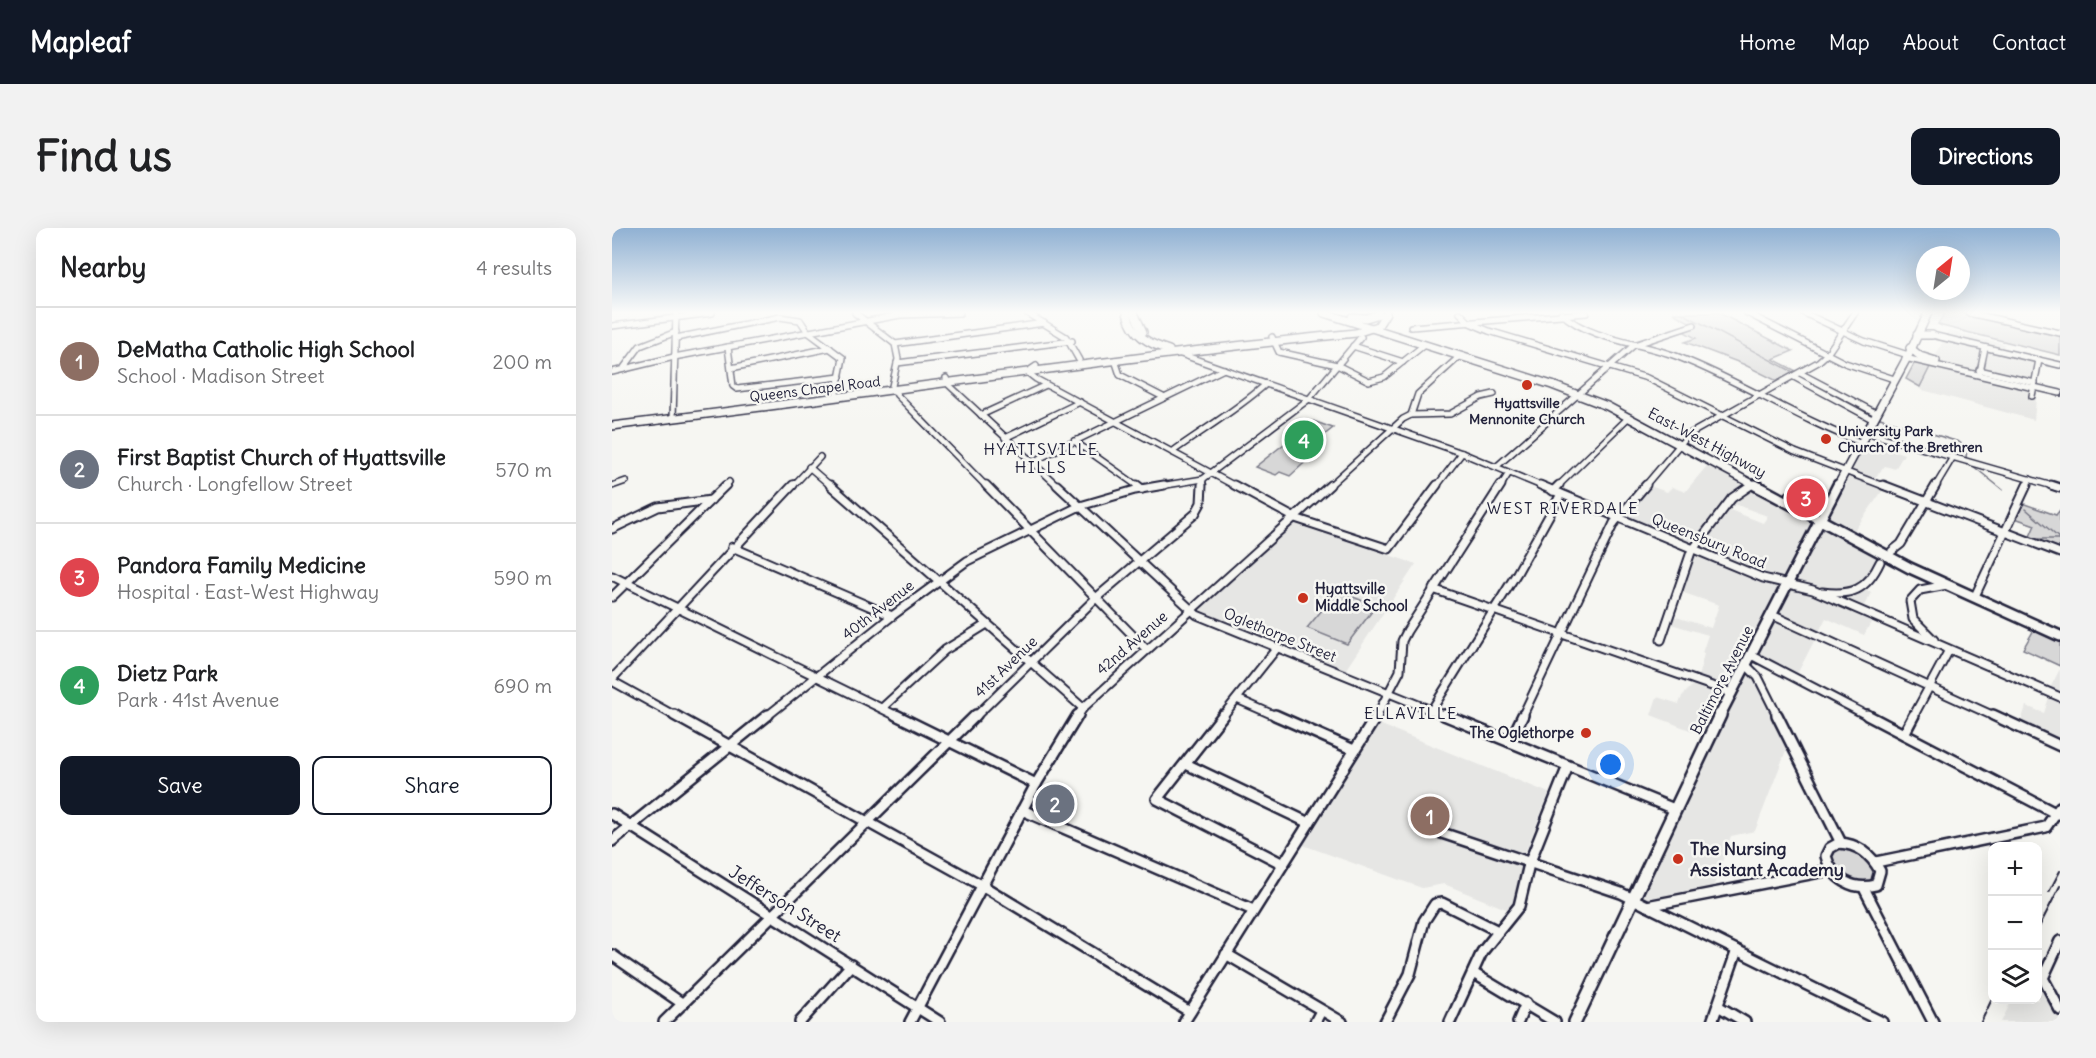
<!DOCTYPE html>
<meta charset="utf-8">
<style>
:root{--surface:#fff;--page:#f2f2f2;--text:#202124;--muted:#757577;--line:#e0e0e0;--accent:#111827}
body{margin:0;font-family:Delius,sans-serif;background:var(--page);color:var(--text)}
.controls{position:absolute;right:18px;bottom:18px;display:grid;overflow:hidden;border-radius:12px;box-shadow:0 6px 24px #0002}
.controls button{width:54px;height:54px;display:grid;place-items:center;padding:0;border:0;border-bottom:2px solid var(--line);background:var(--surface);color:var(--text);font:30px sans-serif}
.compass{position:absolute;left:1304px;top:18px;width:54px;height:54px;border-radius:50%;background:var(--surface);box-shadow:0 6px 24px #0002;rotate:30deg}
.you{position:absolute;left:999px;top:537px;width:21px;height:21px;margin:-15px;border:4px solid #fff;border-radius:50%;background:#1a73e8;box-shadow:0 0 0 9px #1a73e833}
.badge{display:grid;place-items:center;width:39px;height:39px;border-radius:50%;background:var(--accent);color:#fff;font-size:20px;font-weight:700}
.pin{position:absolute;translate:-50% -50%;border:3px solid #fff;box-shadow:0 2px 6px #0006}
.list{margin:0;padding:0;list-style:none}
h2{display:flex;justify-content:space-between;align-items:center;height:78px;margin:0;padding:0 24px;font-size:26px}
h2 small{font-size:20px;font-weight:400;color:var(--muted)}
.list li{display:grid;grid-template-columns:39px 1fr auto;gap:18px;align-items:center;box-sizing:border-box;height:108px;padding:0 24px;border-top:2px solid var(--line)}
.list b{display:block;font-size:22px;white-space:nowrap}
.list p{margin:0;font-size:20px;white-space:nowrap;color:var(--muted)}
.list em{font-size:20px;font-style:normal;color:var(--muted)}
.actions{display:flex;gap:12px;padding:18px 24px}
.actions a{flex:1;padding:14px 0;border:2px solid var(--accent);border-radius:12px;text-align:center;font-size:21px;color:var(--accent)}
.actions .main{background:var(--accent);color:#fff}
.icon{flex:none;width:33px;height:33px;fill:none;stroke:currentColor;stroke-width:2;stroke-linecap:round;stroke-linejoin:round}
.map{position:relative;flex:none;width:1448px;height:794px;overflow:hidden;border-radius:12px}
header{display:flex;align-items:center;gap:36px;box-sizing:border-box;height:84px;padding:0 30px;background:var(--accent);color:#fff}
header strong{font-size:28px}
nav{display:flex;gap:33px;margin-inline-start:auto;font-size:21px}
.intro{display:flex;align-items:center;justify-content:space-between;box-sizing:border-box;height:144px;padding:0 36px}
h1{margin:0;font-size:42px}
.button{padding:15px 27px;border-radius:12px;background:var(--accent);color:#fff;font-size:21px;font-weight:700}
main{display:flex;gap:36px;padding:0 36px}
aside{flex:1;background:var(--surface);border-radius:12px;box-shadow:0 6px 24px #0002}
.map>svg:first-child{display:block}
.built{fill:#e6e6e4;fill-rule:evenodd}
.green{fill:#d7d7d7;stroke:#7c7c89;stroke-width:1.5}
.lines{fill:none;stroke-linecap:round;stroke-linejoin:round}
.stream{stroke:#757583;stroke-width:1.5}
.minor-far2-casing{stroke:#22223b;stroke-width:8}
.minor-far1-casing{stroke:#22223b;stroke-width:11}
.minor-casing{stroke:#22223b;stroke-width:14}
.major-far2-casing{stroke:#22223b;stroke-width:10}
.major-far1-casing{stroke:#22223b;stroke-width:14}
.major-casing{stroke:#22223b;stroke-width:16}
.minor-far2{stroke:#f6f6f2;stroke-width:5}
.minor-far1{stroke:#f6f6f2;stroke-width:7}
.minor{stroke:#f6f6f2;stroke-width:9}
.major-far2{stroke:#f6f6f2;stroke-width:7}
.major-far1{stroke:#f6f6f2;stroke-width:9}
.major{stroke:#f6f6f2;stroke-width:11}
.rail{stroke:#22223b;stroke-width:2}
.poi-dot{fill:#c8321e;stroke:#f6f6f2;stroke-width:2}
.labels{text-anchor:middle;stroke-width:5;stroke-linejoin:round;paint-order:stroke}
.far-street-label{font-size:14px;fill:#22223b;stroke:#f6f6f2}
.far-poi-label{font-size:14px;font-weight:bold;fill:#22223b;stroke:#f6f6f2}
.street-label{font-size:15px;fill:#22223b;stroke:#f6f6f2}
.poi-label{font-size:15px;font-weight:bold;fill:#22223b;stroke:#f6f6f2;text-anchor:start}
.neighbourhood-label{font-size:16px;letter-spacing:1.5px;fill:#22223b;stroke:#f6f6f2}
.near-poi-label{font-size:18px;font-weight:bold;fill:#22223b;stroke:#f6f6f2;text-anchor:start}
.near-street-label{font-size:18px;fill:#22223b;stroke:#f6f6f2}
</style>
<header>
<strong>Mapleaf</strong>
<nav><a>Home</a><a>Map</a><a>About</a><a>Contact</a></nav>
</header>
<div class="intro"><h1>Find us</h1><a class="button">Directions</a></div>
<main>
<aside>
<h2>Nearby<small>4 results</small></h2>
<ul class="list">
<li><span class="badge" style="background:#8d6e63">1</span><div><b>DeMatha Catholic High School</b><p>School · Madison Street</p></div><em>200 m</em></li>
<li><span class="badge" style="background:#6b7280">2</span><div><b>First Baptist Church of Hyattsville</b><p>Church · Longfellow Street</p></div><em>570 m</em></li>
<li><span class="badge" style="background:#e0444e">3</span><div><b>Pandora Family Medicine</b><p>Hospital · East-West Highway</p></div><em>590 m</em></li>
<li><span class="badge" style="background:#2e9e5b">4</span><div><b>Dietz Park</b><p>Park · 41st Avenue</p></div><em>690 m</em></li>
</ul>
<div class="actions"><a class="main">Save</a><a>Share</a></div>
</aside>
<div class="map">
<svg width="1448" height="794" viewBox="0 0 1448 794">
<rect width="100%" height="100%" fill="#f6f6f2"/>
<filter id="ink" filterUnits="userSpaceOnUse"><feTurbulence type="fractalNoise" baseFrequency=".0167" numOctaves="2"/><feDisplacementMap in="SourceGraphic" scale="12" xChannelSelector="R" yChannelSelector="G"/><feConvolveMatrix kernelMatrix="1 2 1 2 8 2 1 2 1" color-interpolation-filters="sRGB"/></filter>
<g filter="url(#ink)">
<!-- built -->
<g class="built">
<path d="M1336,103L1392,116L1390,124L1424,132L1420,159L1425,161L1422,192L1307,161Z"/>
<path d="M1250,211L1292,226L1283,241L1273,238L1260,253L1273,259L1242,303L1211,287Z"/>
<path d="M1099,233L1209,291L1208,302L1217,301L1269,329L1260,353L1252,360L1259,365L1249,383L1262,389L1252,407L1214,390L1183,450L1139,427L1134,437L1140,441L1178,512L1143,603L1119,608L1101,660L1034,673L1024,664L1096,509L1039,487L1045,469L1067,476L1070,468L1085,453L1092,426L1090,425L1096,407L1059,396L1061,388L1099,400L1107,377L1066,363L1081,322L1007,290L1035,257L1055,264L1060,259L1073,264ZM1117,274L1155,288V289L1151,295L1113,280Z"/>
<path d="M683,296L804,336L732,444L592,387L587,382Z"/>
<path d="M1448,441V518L1407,500L1414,478L1432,485L1438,466L1436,464Z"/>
<path d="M767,496L937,565L912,627L899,683L832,656L810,660L691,617Z"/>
<path d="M1426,751L1432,755L1448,782V794H1389L1400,772H1426Z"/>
</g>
<!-- green -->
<g class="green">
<path d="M1061,85H1107L1181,123L1161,131L1188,145L1169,155L1131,136L1073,114L1084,110L1067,101L1081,96Z"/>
<path d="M1333,85H1352L1448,106V127L1330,98L1326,96Z"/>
<path d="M1303,134L1319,137L1308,159L1294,151Z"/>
<path d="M701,193L721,200L692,223L701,227L678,248L668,244L664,247L643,239Z"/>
<path d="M1407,274L1444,287L1448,282V325L1416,313L1423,297L1400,289Z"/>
<path d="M726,363L764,378L735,416L695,400Z"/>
<path d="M1423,400L1448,411V438L1411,421Z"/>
<path d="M1226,619C1252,620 1248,632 1265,643L1264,654H1235L1219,635L1218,628Z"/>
</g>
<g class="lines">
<!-- stream -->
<g class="stream">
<path d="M1070,85L1183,145"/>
<path d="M1187,147L1256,185"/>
<path d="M1268,190L1347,214L1355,220L1354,230"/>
<path d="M1361,238L1391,262"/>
<path d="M1414,281L1448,311"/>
<path d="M1425,311H1448"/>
</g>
<defs>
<g id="minor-far2">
<path d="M243,85L283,116L286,131L280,158L285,167L375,259"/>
<path d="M415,85L454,109L467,132"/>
<path d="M848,85L858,95L877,103L1035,150L1183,224L1274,259"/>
<path d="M949,85C981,114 1030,114 1069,130C1130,154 1186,191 1248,214"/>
<path d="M1135,85L1233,135L1282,151"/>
<path d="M1192,85L1252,113L1293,126"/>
<path d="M1357,85L1448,105"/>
<path d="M0,98L100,85"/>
<path d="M799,99L974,85"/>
<path d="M1320,107L1448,137"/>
<path d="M660,109L667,124L725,137L757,153L772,149L812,117"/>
<path d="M64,110L168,89L188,92L196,104L231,130L224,166"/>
<path d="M283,116L432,95"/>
<path d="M741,118L791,134"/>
<path d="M116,119L121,158L125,161L228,149"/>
<path d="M566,125L850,225L932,259"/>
<path d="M1293,130L1422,160"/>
<path d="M503,132L508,147L551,169"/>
<path d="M285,135L460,113"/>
<path d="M424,138L415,144L424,151L625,259"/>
<path d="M119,140L218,120"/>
<path d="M11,141L28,118L64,104"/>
<path d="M1367,142L1423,155"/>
<path d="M0,144L62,129L288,87L348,85"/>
<path d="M1368,144L1373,120"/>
<path d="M1188,145L1264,185"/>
<path d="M1182,149L1260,191"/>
<path d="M334,150L337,157L447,259"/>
<path d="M1422,159L1448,165"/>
<path d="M1420,168L1427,132"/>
<path d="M369,187L434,157"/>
<path d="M799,187L838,186L869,169L882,166"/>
<path d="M61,190L64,85"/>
<path d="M1253,204L1444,259"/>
<path d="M393,210L468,174"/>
<path d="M462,213L527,259"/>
<path d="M560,224C592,201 625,182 654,156"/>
<path d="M420,234L612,141"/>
<path d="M197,239L220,259"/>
<path d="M884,239L1022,117L1082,97"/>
<path d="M0,258L14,253"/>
<path d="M112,259L117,254"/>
<path d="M180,259L208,229"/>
<path d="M542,259L591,251L697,171L749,109"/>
<path d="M590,259L591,251"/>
<path d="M716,259L791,191L799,187L806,166L847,129"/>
<path d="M824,259L850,225"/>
<path d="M888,259L897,245"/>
<path d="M945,259L1017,189"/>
<path d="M1032,259L1076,207L1206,134L1215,126L1243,85"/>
<path d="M1137,259L1141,256"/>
<path d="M1323,259L1341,229"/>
<path d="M1414,259L1418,251"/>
</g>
<g id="minor-far1">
<path d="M218,257L471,480"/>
<path d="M374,257L535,422"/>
<path d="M445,257L585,387L836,489"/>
<path d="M525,257L530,261"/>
<path d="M622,257L683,290L777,321L825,257"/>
<path d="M928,257L1151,350L1201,362L1448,469"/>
<path d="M1271,257L1448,325"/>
<path d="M1439,257L1448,260"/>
<path d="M941,263L947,257"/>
<path d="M0,301L46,279L99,272"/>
<path d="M120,319L280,388"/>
<path d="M1280,323L1289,316L1324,257"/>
<path d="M0,348L287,489"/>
<path d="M821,361L1120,465"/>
<path d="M1210,364C1240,368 1255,362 1268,334"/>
<path d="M1364,366L1415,257"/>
<path d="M0,369L114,257"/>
<path d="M1160,387L1384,489"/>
<path d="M1049,412L1079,324L1120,270L1139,257"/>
<path d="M1322,412L1301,391L1298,373L1308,362L1335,357"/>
<path d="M1139,427L1258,489"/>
<path d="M1134,437L1146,449L1166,489"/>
<path d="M0,451L181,257"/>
<path d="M0,453L65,489"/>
<path d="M625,471L666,489"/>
<path d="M270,480L333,422L375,396"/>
<path d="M819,483L905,345L949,266"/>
<path d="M154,489L280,388L355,333L468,278L523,262L552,257"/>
<path d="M363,489L484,370L583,286L589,275L590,257"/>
<path d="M465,489L471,480L718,257"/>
<path d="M610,489L665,420"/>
<path d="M764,489L788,443L790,413L795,403L889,257"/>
<path d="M910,489L1002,295L1034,257"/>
<path d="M1301,489L1337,422L1333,420"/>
</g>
<g id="minor">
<path d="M62,487L371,658L578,784"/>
<path d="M284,487L424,556"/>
<path d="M611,487L545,571L671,636"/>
<path d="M663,487L742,522"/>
<path d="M832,487L1062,581"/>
<path d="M1165,487L1229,615"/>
<path d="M1255,487L1445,586"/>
<path d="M1381,487L1448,518"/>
<path d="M1292,506L1302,487"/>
<path d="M898,514L911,487"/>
<path d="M574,536L697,595"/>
<path d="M410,582L641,682"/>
<path d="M0,586L328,794"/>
<path d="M815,600L1009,665L1270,794"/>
<path d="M0,613L156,487"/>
<path d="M1227,615C1246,616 1259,626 1268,643L1264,657C1241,663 1220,651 1214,628L1218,620Z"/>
<path d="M1264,634L1434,599L1448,579"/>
<path d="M1252,660L1321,794"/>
<path d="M1035,678L1219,642"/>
<path d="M1448,713L1431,750L1448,782"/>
<path d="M614,726L730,794"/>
<path d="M0,727L71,776"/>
<path d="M861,745L943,794"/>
<path d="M1106,778L1133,794"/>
<path d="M52,794L364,487"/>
<path d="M188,794L239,737"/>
<path d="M298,794L424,556L466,487"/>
<path d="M572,794L765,487"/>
<path d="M703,794L709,783"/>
<path d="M773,794L798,746L812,693L823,676L830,675L886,703"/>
<path d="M838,794L870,724L907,678L917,636L956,538"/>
<path d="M906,794L914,775"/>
<path d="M1100,794L1125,722"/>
</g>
<g id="major-far2">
<path d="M515,85C520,107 537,116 557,122"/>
<path d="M522,85L531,104"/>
<path d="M712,85L940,157L995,178L1146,259"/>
<path d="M740,89L754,90L767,86"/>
<path d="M1305,107H1320"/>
<path d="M1298,120L1308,128L1324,133"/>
<path d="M0,198C248,168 495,130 744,105L766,98L774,85"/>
<path d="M1225,259L1297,126L1316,85"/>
</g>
<g id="major-far1">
<path d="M1143,257L1298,340L1448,408"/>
<path d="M1178,269L1202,276L1218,272"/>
<path d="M1107,489L1226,257"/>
</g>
<path id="major" d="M963,794L1108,487"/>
</defs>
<!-- minor-far2 casing -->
<use href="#minor-far2" class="minor-far2-casing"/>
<!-- minor-far1 casing -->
<use href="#minor-far1" class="minor-far1-casing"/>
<!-- minor casing -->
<use href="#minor" class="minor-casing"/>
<!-- major-far2 casing -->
<use href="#major-far2" class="major-far2-casing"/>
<!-- major-far1 casing -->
<use href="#major-far1" class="major-far1-casing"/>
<!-- major casing -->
<use href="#major" class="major-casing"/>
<!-- minor-far2 -->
<use href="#minor-far2" class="minor-far2"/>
<!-- minor-far1 -->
<use href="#minor-far1" class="minor-far1"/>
<!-- minor -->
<use href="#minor" class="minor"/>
<!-- major-far2 -->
<use href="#major-far2" class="major-far2"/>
<!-- major-far1 -->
<use href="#major-far1" class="major-far1"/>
<!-- major -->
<use href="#major" class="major"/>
<!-- rail -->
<g class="rail">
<path d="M1437,664L1448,643"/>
<path d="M1426,701L1448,658"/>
<path d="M1369,794L1380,771"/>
</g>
</g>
</g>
<!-- sky -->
<linearGradient id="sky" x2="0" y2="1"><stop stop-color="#90b1d3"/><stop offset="0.43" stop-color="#fbfbf9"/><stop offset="1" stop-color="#fbfbf9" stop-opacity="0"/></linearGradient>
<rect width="1448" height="196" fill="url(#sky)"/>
<!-- markers -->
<g class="poi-dot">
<circle cx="915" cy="157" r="6"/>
<circle cx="1214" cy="211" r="6"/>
<circle cx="691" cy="370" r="6"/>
<circle cx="974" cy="505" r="6"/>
<circle cx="1066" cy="631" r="6"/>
</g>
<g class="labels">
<!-- far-street labels -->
<g class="far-street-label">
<text transform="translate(203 161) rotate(-7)" y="5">Queens Chapel Road</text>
</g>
<!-- far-poi labels -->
<g class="far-poi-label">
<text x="915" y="180">Hyattsville<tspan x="915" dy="16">Mennonite Church</tspan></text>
<text x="1226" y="208" text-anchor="start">University Park<tspan x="1226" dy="16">Church of the Brethren</tspan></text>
</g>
<!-- street labels -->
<g class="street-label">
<text transform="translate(1095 215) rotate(28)" y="5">East-West Highway</text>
<text transform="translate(1097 313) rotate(22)" y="5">Queensbury Road</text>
<text transform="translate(266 382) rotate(-38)" y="5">40th Avenue</text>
<text transform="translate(668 407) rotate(22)" y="5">Oglethorpe Street</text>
<text transform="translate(520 415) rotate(-41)" y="5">42nd Avenue</text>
<text transform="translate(394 439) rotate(-44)" y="5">41st Avenue</text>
<text transform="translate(1110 452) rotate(-63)" y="5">Baltimore Avenue</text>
</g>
<!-- poi labels -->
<g class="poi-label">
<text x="703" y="366">Hyattsville<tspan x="703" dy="17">Middle School</tspan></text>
<text x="962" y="510" text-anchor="end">The Oglethorpe</text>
</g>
<!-- neighbourhood labels -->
<g class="neighbourhood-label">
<text x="429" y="227">HYATTSVILLE<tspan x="429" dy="18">HILLS</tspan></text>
<text x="951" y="286">WEST RIVERDALE</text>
<text x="799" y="491">ELLAVILLE</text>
</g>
<!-- near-poi labels -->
<g class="near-poi-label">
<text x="1078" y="627">The Nursing<tspan x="1078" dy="21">Assistant Academy</tspan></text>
</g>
<!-- near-street labels -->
<g class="near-street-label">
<text transform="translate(173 676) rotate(32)" y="6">Jefferson Street</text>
</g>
</g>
</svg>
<div class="controls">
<button>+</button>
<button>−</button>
<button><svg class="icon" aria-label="layers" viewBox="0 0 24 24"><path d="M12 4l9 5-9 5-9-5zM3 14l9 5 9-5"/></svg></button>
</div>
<svg class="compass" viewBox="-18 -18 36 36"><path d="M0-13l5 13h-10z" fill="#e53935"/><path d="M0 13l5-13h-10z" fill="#757577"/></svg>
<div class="you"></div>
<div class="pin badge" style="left:818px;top:588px;background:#8d6e63">1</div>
<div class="pin badge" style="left:443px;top:576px;background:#6b7280">2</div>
<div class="pin badge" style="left:1194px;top:270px;background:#e0444e">3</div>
<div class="pin badge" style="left:692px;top:212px;background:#2e9e5b">4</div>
</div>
</main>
